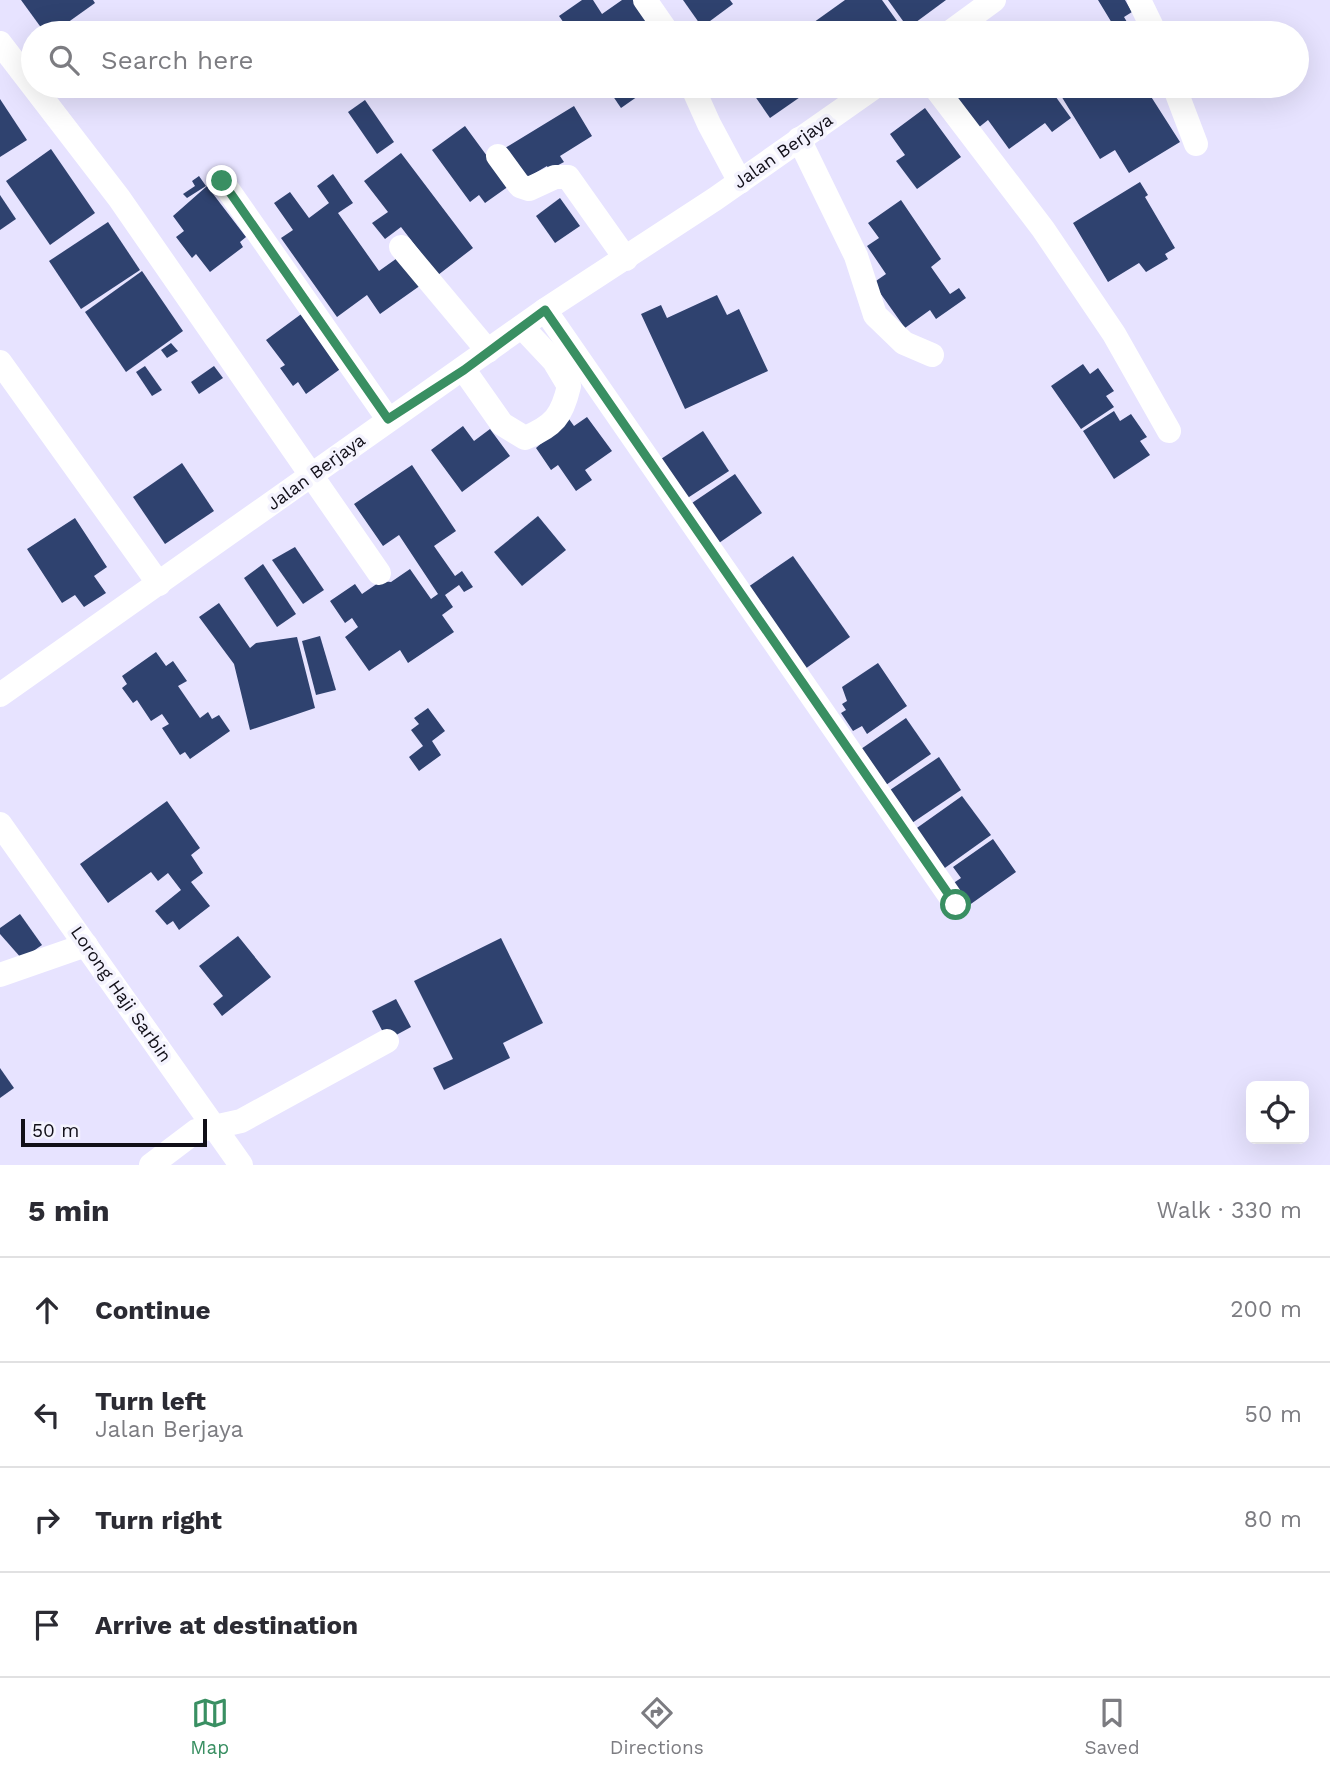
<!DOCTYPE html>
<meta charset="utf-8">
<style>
:root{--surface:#fff;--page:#f7f7f7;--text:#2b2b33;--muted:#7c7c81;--line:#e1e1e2;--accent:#398f62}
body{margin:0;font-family:"Work Sans",sans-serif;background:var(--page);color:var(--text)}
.controls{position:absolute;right:21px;bottom:21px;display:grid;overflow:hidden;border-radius:10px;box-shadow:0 7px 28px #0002}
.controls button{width:63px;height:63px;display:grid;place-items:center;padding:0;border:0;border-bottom:2px solid var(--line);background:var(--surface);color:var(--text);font:35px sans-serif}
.scale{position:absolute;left:21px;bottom:18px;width:186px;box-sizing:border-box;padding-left:7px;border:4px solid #110f18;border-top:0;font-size:19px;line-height:24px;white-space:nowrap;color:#110f18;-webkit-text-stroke:5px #f4f3fe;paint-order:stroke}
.stop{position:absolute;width:21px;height:21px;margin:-16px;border:5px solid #398f62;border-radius:50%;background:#fff}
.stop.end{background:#398f62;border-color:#fff;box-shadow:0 2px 7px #0008}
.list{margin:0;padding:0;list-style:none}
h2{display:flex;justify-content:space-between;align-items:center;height:91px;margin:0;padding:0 28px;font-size:30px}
h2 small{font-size:23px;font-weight:400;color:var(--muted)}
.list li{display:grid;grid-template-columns:46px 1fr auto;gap:21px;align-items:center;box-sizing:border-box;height:105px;padding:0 28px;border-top:2px solid var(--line)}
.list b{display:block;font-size:26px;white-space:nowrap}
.list p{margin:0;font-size:23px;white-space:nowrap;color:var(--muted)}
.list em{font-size:23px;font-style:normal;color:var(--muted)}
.icon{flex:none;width:38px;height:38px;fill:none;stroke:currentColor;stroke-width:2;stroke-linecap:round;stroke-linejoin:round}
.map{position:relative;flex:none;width:1330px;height:1165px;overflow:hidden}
.search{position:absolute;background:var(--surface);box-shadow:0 7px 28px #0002;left:21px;right:21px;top:21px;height:77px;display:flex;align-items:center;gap:18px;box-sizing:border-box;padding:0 24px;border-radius:38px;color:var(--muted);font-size:26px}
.sheet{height:511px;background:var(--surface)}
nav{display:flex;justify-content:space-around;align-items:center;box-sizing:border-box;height:98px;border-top:2px solid var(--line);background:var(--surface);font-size:19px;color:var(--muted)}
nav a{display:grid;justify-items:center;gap:4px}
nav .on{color:var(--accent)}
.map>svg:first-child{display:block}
.building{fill:#2f426f}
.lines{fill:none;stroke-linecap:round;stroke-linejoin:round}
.minor{stroke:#fff;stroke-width:24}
.route{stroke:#398f62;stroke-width:9}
.labels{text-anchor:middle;stroke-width:7;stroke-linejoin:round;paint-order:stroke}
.street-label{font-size:18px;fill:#110f18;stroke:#f4f3fe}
</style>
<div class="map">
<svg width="1330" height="1165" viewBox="0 0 1330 1165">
<rect width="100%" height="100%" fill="#e7e3ff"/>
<!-- building -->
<g class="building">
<path d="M21,0H93L95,3L53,33H45Z"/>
<path d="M582,0H593L602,14L622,0H637L650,19L629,33H571L559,16Z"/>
<path d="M683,0H730L733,4L702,27Z"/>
<path d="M845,0H882L902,28L895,33H816L810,25Z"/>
<path d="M888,0H946L908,28Z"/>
<path d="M1098,0H1125L1132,12L1124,17L1133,32L1118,33Z"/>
<path d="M606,86H650L651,87L621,108Z"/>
<path d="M760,86H816L770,118L752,92Z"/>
<path d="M947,86H1048L1071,118L1052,132L1045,123L1009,149L988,120L978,128Z"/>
<path d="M1055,86H1152L1156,92L1150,95L1180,142L1129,173L1115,150L1100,159Z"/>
<path d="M0,99L27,140L0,157Z"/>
<path d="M365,100L394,142L377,154L348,112Z"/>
<path d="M574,106L592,136L560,156L564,162L549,170L547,166L525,179L505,148Z"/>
<path d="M925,108L961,157L917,189L896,161L905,155L890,134Z"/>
<path d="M465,126L509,186L485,203L479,195L470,202L432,150Z"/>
<path d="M51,149L95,213L50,245L6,181Z"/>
<path d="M401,153L473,248L438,275L401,227L385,239L372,223L388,212L364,181Z"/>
<path d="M333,174L353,203L338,213L379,271L400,256L421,285L380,314L367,295L337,317L281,238L293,230L274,203L290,192L309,218L329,203L317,186Z"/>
<path d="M199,176L206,186L187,198L183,194L195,186L192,181Z"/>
<path d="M1140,182L1148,195L1145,197L1175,248L1165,254L1168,259L1146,272L1139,263L1108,282L1073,223Z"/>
<path d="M207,186L246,237L240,242L243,247L210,272L196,254L192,258L176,237L184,231L173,216Z"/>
<path d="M0,195L16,219L0,230Z"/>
<path d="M560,198L580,226L555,243L536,216Z"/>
<path d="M901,200L941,259L931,267L950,294L959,288L966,298L936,319L930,310L905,328L873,283L886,274L867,246L879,238L868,223Z"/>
<path d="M108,222L140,270L81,309L49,261Z"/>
<path d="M142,271L183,331L126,372L85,312Z"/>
<path d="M717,295L727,315L739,309L768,371L685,409L641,314L661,305L667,318Z"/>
<path d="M304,312L343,367L306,394L298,382L293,386L280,368L285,365L266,340Z"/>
<path d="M171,343L178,351L167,358L161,350Z"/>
<path d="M1083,364L1090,374L1098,368L1114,391L1106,396L1114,407L1081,429L1051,386Z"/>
<path d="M145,366L162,390L152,396L136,372Z"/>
<path d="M214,366L223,378L199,394L191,382Z"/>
<path d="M1114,411L1120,421L1131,414L1147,437L1140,441L1150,455L1114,479L1083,431Z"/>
<path d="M587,417L612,451L585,470L592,480L576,491L558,465L551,470L536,448L569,419L574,426Z"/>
<path d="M463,426L474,441L490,429L510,456L462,492L431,450Z"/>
<path d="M703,431L729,471L686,499L661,459Z"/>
<path d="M182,463L214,511L165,544L133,497Z"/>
<path d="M412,465L456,531L434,546L455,576L462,571L473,587L464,592L459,585L445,595L453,607L442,615L454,632L408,663L400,650L369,671L345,637L358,627L352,618L345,623L330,601L355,584L362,594L381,581L391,582L410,569L431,599L438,594L399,535L383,546L354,504Z"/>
<path d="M735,474L762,513L719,543L692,503Z"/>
<path d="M538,516L566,550L522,586L494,552Z"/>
<path d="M75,518L107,567L94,576L106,593L84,607L75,595L62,603L27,549Z"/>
<path d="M295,547L324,590L303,604L272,560Z"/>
<path d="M793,556L850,637L805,669L748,587Z"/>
<path d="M263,564L296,614L277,627L244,578Z"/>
<path d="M219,603L250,648L256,643L297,637L315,708L250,730L234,664L199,617Z"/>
<path d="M320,636L336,690L316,695L302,641Z"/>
<path d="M156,652L166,666L173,661L187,681L178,686L200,718L208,712L212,719L219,715L230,731L190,759L185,752L180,755L162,728L169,724L162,714L151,721L137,700L133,703L122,688L127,684L122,676Z"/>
<path d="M878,663L907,706L867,734L862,726L853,731L841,713L846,710L842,704L847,701L842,687Z"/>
<path d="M428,708L445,731L432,741L441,755L419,771L409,757L423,746L411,730L419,724L414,718Z"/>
<path d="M906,718L931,754L886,785L861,749Z"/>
<path d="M939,757L961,790L912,823L890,790Z"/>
<path d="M962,796L991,835L942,870L914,830Z"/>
<path d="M167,801L200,848L191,855L203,873L191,882L210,906L179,930L173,921L167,925L155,911L181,890L168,873L158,881L151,872L108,903L80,864Z"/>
<path d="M993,839L1016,872L968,906L952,884L961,878L953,867Z"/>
<path d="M20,914L42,945L22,959L0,934V928Z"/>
<path d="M238,936L271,977L222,1016L213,1004L223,996L199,966Z"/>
<path d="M501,938L543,1023L503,1043L510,1058L444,1090L433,1068L453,1059L414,981Z"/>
<path d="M396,999L411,1027L387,1040L372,1011Z"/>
<path d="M0,1068L14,1088L0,1098Z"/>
</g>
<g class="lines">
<!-- minor -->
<g class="minor">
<path d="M645,0L668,33"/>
<path d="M1139,0L1155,33"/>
<path d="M949,33L994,0"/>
<path d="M0,43L119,198L379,573"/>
<path d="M692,86L709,124L740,182"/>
<path d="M934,86L1043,229L1114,334L1169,431"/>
<path d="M1174,86L1196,144"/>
<path d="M799,139L856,256L875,315L904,343L932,355"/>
<path d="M498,156L520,186L529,189L555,177H568L626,259"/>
<path d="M222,181L388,419"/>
<path d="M401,247L488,351"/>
<path d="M545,310L956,905"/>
<path d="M0,362L159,584"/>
<path d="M464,370L502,424L525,438C554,426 562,416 569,386L554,361L522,327"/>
<path d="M0,695L545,310L715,199L876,86"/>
<path d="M0,824L241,1165"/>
<path d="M0,975L86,945"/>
<path d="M151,1165L196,1131L241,1121L387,1041"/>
</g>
</g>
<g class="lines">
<!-- route -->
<path class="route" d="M222,181L388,419L464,370L545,310L956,905"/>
</g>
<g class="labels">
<!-- street labels -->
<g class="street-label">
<text transform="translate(783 151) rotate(-35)" y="6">Jalan Berjaya</text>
<text transform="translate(316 472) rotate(-36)" y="6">Jalan Berjaya</text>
<text transform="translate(121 994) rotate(55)" y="6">Lorong Haji Sarbin</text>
</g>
</g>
</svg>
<div class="controls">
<button><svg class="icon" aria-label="locate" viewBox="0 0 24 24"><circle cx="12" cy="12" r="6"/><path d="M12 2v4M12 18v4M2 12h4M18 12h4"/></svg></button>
</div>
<div class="scale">50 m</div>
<div class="stop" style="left:956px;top:905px"></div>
<div class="stop end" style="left:222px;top:181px"></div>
<div class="search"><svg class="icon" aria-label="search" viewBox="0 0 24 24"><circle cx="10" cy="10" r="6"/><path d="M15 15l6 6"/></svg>Search here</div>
</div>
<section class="sheet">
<h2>5 min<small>Walk · 330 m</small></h2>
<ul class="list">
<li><svg class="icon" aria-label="ahead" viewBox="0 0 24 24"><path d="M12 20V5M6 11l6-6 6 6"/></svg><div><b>Continue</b></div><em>200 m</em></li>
<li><svg class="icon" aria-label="left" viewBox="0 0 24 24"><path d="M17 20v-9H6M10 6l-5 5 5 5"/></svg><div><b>Turn left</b><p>Jalan Berjaya</p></div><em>50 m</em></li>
<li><svg class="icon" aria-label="right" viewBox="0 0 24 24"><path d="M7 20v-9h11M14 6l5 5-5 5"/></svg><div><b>Turn right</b></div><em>80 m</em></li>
<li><svg class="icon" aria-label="arrive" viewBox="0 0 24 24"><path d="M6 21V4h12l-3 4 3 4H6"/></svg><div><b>Arrive at destination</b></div></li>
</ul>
</section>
<nav>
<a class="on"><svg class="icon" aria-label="map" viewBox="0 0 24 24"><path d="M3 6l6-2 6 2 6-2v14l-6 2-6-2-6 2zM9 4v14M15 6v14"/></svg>Map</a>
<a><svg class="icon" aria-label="directions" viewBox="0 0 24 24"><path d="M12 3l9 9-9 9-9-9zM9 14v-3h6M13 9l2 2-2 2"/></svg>Directions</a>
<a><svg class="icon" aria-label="saved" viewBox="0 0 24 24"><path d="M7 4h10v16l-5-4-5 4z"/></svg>Saved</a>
</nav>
